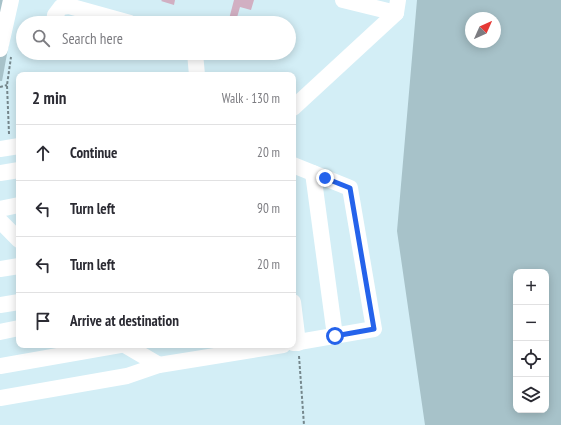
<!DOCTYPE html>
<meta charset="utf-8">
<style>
:root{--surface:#fff;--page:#f2f2f3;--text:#2b2b33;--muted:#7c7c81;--line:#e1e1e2}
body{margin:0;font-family:"PT Sans Narrow",sans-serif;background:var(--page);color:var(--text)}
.controls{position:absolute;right:12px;bottom:12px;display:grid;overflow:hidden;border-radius:8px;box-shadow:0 2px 10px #0003}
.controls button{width:36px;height:36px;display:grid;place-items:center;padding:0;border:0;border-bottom:1px solid var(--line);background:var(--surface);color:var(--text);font:20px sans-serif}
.compass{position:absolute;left:465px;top:12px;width:36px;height:36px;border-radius:50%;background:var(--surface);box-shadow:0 2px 10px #0003;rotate:45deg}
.stop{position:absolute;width:12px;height:12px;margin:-9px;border:3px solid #2563eb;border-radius:50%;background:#fff}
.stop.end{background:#2563eb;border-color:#fff;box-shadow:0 1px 4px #0008}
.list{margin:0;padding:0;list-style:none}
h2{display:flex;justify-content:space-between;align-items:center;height:52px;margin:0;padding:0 16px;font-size:17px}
h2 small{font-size:13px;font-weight:400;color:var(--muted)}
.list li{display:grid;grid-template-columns:26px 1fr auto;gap:12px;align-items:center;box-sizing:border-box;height:56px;padding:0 16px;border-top:1px solid var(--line)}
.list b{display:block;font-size:15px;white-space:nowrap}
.list em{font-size:13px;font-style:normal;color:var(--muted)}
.icon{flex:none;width:22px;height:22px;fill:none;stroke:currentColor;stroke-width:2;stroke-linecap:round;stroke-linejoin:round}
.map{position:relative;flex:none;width:561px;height:425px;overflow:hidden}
.search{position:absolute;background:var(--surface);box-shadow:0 2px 10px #0003;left:16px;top:16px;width:280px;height:44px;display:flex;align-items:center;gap:10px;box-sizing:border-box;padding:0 14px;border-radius:22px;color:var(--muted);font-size:15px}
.panel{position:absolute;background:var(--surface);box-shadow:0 2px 10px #0003;left:16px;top:72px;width:280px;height:276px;border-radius:8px}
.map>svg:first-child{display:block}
.green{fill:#a7c2c9;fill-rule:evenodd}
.building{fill:#d1afc2}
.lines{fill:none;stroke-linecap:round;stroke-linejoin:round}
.path{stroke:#75878c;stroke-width:2;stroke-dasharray:3 2;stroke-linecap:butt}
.minor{stroke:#fff;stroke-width:16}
.route{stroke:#2563eb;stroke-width:5}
</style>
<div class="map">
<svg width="561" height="425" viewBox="0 0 561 425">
<rect width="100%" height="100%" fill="#d3eef6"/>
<!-- green -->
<g class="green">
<path d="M0,0H17L2,81H0Z"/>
<path d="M417,0H561V425H425L397,231ZM471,18H495V42H471ZM516,272H546V410H516Z"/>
</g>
<!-- building -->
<g class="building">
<path d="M162,0H175L174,5L161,1Z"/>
<path d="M234,0H254L251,10L240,7L236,21L229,19Z"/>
</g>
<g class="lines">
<!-- path -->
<g class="path">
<path d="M0,87L7,85"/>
<path d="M9,134L7,85L11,57"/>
<path d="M299,356L304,425"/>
</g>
<!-- minor -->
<g class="minor">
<path d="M343,0L396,13"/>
<path d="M54,23L55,15L61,7L69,6L130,23"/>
<path d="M0,49L11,0"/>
<path d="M195,53L197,75"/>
<path d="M293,108L396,13L398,0"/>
<path d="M0,149L19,146"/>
<path d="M293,165L350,188L374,329L293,343"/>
<path d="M0,173L19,170"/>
<path d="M313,173L335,336"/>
<path d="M0,209L19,205"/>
<path d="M0,221L19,240"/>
<path d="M0,269L19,266"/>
<path d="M293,302L298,343"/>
<path d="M0,305L19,302"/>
<path d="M0,332L19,328"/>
<path d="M125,345L159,365"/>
<path d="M0,366L120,345"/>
<path d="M0,398L127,376L159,365L283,345"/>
</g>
</g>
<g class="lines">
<!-- route -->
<path class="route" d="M325,178L350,188L374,329L335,336"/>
</g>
</svg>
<div class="controls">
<button>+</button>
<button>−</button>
<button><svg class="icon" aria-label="locate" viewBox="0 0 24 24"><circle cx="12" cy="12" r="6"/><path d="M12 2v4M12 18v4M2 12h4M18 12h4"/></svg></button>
<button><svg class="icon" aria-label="layers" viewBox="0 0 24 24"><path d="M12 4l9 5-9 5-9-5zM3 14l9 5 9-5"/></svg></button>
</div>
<svg class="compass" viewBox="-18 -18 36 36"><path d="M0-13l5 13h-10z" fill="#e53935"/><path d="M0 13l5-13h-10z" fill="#7c7c81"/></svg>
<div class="stop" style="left:335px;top:336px"></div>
<div class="stop end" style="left:325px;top:178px"></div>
<div class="search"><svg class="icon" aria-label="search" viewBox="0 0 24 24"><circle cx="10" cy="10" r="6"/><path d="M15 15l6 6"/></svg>Search here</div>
<section class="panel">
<h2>2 min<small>Walk · 130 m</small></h2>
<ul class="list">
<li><svg class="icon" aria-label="ahead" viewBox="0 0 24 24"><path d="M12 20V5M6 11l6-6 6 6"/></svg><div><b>Continue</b></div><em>20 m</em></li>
<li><svg class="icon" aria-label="left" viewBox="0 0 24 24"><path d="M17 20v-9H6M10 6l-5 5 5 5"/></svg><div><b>Turn left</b></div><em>90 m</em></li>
<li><svg class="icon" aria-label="left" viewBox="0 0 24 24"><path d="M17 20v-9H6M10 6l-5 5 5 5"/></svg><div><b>Turn left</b></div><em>20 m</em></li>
<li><svg class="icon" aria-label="arrive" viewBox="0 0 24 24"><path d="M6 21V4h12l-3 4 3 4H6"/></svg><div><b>Arrive at destination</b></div></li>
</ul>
</section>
</div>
